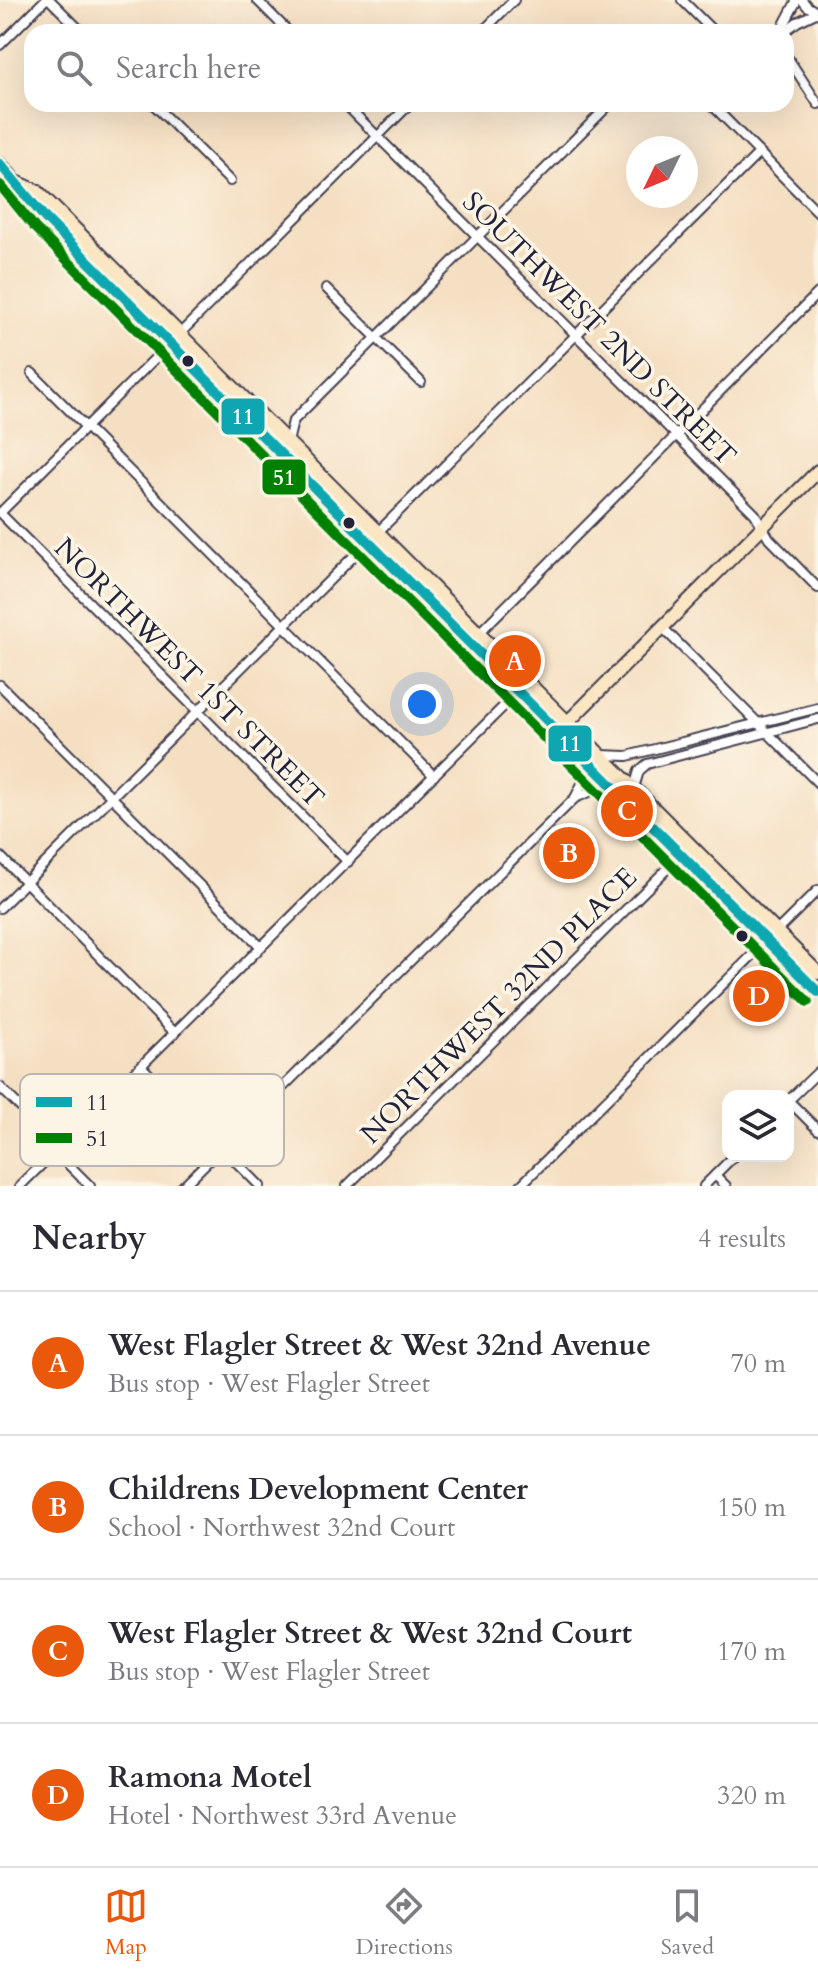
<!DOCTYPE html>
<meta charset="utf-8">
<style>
:root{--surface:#fff;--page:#f7f7f7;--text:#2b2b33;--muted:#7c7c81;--line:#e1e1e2;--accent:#ea580c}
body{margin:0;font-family:Cardo,serif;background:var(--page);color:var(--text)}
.controls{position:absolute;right:24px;bottom:24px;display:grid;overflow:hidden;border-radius:16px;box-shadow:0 8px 32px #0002}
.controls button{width:72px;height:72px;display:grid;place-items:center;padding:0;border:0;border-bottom:2px solid var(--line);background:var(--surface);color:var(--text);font:40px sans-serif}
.compass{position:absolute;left:626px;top:136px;width:72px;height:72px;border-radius:50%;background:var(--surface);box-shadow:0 8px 32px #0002;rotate:227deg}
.you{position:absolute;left:422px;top:704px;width:28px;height:28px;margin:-20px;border:6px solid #fff;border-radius:50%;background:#1a73e8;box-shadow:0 0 0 12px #1a73e833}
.badge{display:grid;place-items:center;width:52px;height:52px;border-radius:50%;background:var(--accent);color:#fff;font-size:26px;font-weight:700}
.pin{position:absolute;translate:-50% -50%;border:4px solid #fff;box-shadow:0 2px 8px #0006}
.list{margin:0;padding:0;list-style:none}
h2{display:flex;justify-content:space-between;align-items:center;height:104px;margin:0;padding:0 32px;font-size:34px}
h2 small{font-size:26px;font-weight:400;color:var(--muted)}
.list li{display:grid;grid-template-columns:52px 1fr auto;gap:24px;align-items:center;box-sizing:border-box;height:144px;padding:0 32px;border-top:2px solid var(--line)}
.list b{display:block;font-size:30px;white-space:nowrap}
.list p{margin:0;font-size:26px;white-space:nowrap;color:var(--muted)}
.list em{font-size:26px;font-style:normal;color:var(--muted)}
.icon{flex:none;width:44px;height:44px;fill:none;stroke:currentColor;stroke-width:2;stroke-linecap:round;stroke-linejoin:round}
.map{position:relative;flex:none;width:818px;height:1186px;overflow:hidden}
.search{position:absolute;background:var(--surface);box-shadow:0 8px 32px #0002;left:24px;right:24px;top:24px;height:88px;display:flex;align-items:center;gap:20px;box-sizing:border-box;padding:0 28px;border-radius:24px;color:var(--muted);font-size:30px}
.sheet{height:680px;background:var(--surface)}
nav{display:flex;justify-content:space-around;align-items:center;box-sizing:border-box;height:112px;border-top:2px solid var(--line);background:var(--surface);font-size:22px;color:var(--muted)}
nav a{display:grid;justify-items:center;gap:4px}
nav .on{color:var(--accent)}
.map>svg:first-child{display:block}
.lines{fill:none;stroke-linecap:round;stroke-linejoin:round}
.street-casing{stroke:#423e4f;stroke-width:12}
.secondary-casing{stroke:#423e4f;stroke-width:16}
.street{stroke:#fff;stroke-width:8}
.secondary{stroke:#fbe6c4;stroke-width:12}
.bus-1-casing{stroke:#fcf5e5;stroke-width:16}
.bus-2-casing{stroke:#fcf5e5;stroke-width:16}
.bus-1{stroke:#0ea7b1;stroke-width:10}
.bus-2{stroke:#008000;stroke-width:10}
.bus-dot{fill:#22223b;stroke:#fcf5e5;stroke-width:3}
.labels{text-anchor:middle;stroke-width:7;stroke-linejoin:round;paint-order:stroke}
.street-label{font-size:28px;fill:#22223b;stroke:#fcf5e5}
.key{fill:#fcf5e5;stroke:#bbb6b2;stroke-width:2}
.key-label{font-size:22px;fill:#22223b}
.line-badge{stroke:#fcf5e5;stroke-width:3}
.badge-label{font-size:22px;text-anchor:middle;font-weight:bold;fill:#fff}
</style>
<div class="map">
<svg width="818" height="1186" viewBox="0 0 818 1186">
<rect width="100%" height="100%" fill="#fcf5e5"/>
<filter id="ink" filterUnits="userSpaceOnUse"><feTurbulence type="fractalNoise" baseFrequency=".0125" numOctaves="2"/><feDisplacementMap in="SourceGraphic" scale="16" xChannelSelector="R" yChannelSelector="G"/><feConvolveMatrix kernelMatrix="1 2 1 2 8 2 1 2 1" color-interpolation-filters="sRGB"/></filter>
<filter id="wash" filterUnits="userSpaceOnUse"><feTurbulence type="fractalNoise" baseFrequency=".006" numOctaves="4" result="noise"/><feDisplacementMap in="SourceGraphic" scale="32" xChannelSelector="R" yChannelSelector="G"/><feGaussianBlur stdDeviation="1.8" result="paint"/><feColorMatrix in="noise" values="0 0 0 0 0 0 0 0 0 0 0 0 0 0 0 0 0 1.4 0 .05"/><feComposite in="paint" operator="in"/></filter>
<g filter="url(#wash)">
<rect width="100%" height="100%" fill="#f5dfc2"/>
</g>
<g filter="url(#ink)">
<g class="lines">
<defs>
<g id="street">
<path d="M50,0L82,32"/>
<path d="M257,0L289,32"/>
<path d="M682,0L714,32"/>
<path d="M802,0L807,6L818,13"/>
<path d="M482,32L514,0"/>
<path d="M780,32L797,0"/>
<path d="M784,32L797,22L818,12"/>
<path d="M0,45L45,0"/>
<path d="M786,55L818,104"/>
<path d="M153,104L230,181"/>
<path d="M345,104L755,514L769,538L818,588"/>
<path d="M711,104L818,212"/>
<path d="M326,288L421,382"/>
<path d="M32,373L434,776"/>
<path d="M288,442L293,421L610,104"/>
<path d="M0,513L410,104"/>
<path d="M0,513L348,862"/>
<path d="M662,627L818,783"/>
<path d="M479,633L818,293"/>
<path d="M0,685L261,947"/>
<path d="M601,755L627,756L818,708"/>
<path d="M634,788L639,771L647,764L818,719"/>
<path d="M575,798L609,784"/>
<path d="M0,856L175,1033"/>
<path d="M0,908L759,153"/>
<path d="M141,1066L260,1186"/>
<path d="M0,1087L49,1136L66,1162L90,1186"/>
<path d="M788,1101L818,1072"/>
<path d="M789,1101L818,1130"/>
<path d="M715,1175L726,1186"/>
<path d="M20,1186L518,692"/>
<path d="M183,1186L575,798L591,765"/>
<path d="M347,1186L681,855"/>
<path d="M520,1186L818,890"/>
<path d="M704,1186L734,1156"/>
</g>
<g id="secondary">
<path d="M0,164C17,181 28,201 45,218L818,992"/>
<path d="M19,183L37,191L818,973"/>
<path d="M567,723L818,471"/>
</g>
</defs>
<!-- street casing -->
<use href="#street" class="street-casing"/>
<!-- secondary casing -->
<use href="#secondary" class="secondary-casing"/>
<!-- street -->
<use href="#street" class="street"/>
<!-- secondary -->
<use href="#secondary" class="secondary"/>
<defs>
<path id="bus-1" d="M0,164L45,218L818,992"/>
<path id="bus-2" d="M0,185L35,228L808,1002"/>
</defs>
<!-- bus-1 casing -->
<use href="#bus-1" class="bus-1-casing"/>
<!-- bus-2 casing -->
<use href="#bus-2" class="bus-2-casing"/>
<!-- bus-1 -->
<use href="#bus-1" class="bus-1"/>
<!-- bus-2 -->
<use href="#bus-2" class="bus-2"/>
</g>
</g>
<!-- markers -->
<g class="bus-dot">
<circle cx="188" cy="361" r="7"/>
<circle cx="349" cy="523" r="7"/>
<circle cx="742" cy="936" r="7"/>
</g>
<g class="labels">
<!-- street labels -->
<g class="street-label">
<text transform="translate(600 328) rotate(45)" y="10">SOUTHWEST 2ND STREET</text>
<text transform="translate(190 672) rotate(45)" y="10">NORTHWEST 1ST STREET</text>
<text transform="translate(498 1005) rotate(-45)" y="10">NORTHWEST 32ND PLACE</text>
</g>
</g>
<!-- legend -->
<rect x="20" y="1074" width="264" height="92" rx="12" class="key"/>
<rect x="36" y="1097" width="36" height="10" fill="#0ea7b1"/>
<rect x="36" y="1133" width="36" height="10" fill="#008000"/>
<g class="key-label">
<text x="86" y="1110">11</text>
<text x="86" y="1146">51</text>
</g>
<g class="line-badge">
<rect x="220" y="397" width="46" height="39" rx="8" fill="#0ea7b1"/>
<rect x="261" y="458" width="46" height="38" rx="8" fill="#008000"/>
<rect x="547" y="724" width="46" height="39" rx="8" fill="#0ea7b1"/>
</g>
<g class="badge-label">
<text x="243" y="424">11</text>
<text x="284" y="485">51</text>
<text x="570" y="751">11</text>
</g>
</svg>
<div class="controls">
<button><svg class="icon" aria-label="layers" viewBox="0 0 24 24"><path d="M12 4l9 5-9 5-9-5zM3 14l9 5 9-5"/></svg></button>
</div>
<svg class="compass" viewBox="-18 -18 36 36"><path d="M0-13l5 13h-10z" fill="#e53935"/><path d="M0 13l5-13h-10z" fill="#7c7c81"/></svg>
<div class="you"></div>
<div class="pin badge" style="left:515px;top:661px">A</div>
<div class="pin badge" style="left:569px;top:853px">B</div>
<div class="pin badge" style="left:627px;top:811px">C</div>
<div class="pin badge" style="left:759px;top:996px">D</div>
<div class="search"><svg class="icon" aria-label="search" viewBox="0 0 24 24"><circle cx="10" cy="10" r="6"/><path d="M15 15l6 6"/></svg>Search here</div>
</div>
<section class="sheet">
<h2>Nearby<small>4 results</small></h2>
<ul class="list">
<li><span class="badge">A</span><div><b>West Flagler Street &amp; West 32nd Avenue</b><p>Bus stop · West Flagler Street</p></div><em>70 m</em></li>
<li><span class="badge">B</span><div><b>Childrens Development Center</b><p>School · Northwest 32nd Court</p></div><em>150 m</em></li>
<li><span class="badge">C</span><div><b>West Flagler Street &amp; West 32nd Court</b><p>Bus stop · West Flagler Street</p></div><em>170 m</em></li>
<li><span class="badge">D</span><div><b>Ramona Motel</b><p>Hotel · Northwest 33rd Avenue</p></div><em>320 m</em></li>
</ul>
</section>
<nav>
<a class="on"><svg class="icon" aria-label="map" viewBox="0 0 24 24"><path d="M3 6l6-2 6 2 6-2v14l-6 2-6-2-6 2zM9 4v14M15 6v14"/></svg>Map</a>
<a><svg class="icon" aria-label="directions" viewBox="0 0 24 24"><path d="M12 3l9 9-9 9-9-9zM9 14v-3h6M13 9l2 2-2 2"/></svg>Directions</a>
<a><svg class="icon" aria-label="saved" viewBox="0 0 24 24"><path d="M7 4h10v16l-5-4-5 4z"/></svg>Saved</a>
</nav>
